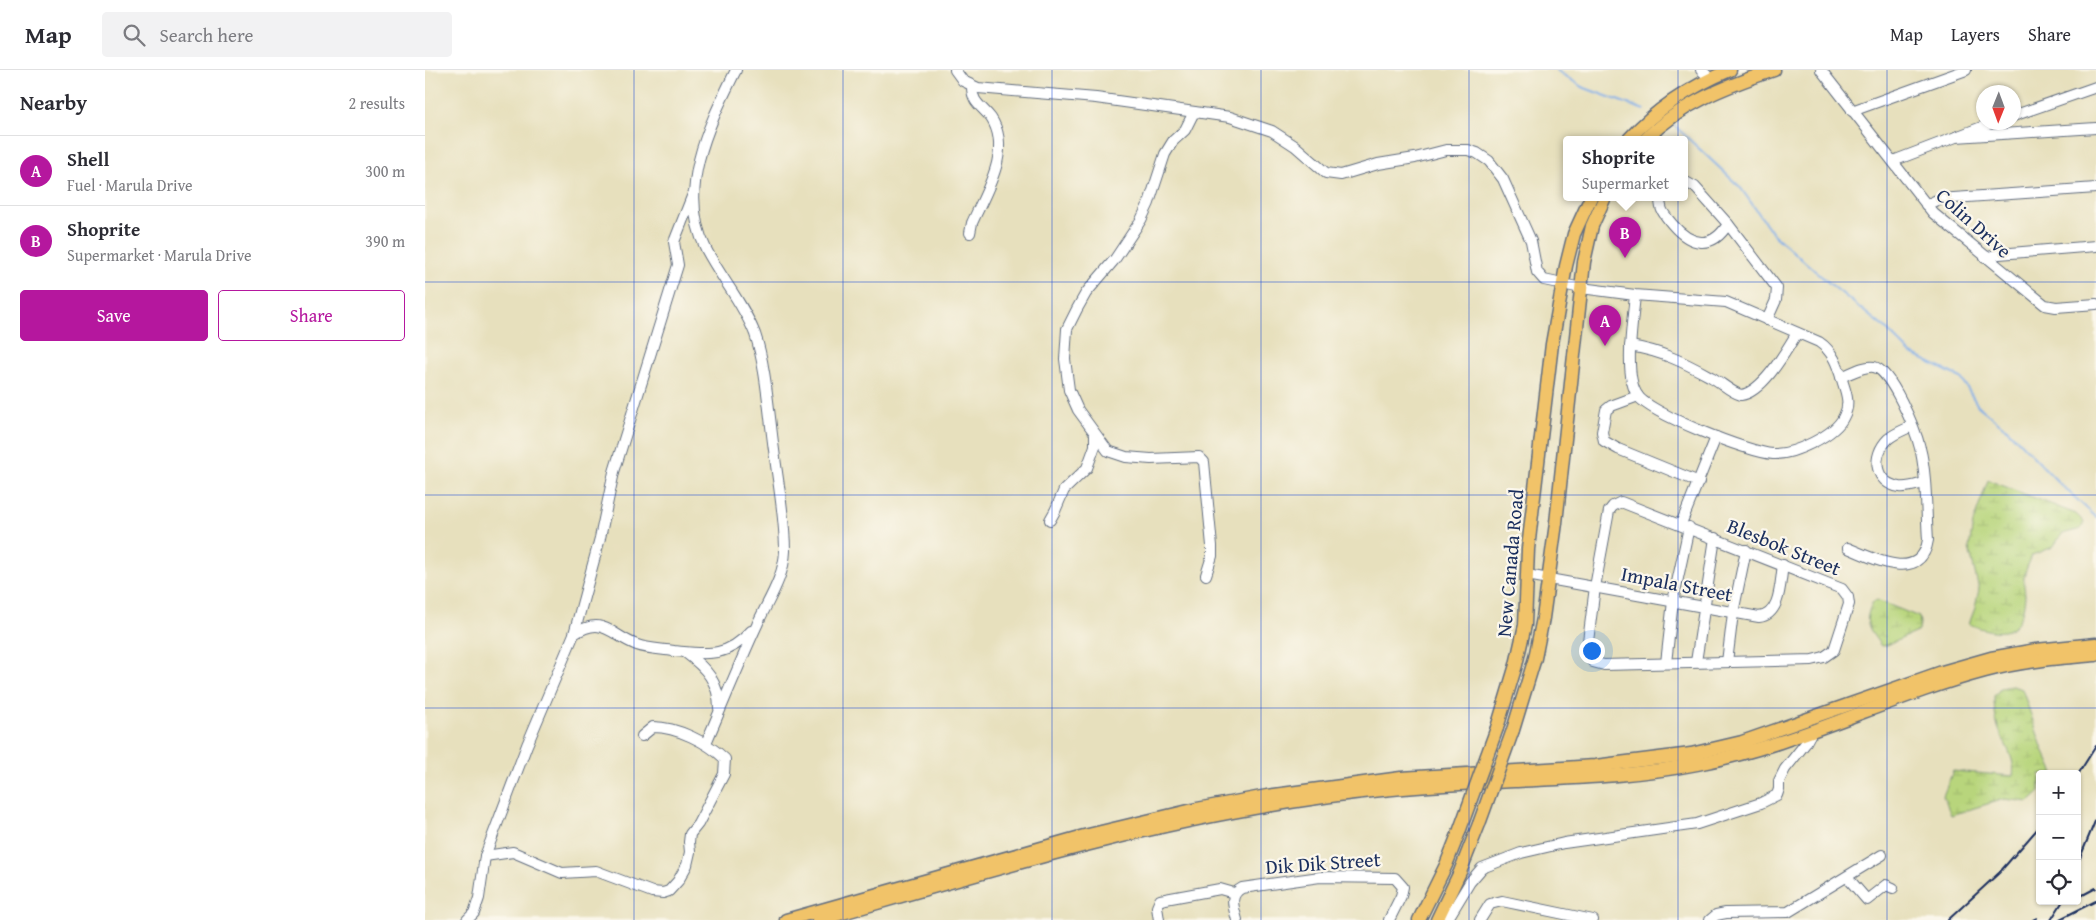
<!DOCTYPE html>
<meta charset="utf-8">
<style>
:root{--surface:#fff;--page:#f2f2f3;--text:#2b2b33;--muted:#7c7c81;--line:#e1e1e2;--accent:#b5179e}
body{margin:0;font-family:"Gentium Book Plus",serif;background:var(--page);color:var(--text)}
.controls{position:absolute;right:15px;bottom:15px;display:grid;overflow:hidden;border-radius:5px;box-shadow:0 1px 4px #0004}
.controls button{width:45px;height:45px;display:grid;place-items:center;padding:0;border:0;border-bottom:1px solid var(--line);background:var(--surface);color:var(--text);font:25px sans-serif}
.compass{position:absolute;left:1551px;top:15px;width:45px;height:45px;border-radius:50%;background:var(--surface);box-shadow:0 1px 4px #0004;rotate:181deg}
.you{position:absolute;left:1166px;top:580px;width:18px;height:18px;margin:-12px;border:4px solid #fff;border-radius:50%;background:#1a73e8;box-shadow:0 0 0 8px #1a73e833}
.badge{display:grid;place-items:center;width:32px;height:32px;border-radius:50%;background:var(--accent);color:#fff;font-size:16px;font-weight:700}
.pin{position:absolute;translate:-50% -41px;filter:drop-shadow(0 1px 2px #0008)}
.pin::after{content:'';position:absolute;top:26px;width:18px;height:15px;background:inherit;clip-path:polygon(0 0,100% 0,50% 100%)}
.popup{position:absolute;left:1138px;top:66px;width:125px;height:65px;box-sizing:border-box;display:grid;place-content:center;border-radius:5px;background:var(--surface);filter:drop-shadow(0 1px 4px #0005);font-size:16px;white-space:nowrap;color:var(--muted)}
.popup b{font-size:19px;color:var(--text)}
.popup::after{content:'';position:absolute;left:50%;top:100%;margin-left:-10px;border:10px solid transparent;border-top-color:var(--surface)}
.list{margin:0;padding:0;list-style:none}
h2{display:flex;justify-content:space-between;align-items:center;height:65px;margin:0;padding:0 20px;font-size:21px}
h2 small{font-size:16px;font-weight:400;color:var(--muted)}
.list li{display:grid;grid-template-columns:32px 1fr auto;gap:15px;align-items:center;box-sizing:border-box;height:70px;padding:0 20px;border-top:1px solid var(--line)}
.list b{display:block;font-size:19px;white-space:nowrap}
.list p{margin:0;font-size:16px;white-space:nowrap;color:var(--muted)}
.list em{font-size:16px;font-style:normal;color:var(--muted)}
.actions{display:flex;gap:10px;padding:15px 20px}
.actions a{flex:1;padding:11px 0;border:1px solid var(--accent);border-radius:5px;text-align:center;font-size:18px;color:var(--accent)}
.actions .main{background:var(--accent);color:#fff}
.icon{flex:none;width:28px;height:28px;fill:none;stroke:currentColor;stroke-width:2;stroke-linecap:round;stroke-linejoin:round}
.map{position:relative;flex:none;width:1671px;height:850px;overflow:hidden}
header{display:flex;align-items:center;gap:30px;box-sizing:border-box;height:70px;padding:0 25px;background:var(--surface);border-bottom:1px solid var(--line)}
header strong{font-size:24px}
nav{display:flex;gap:28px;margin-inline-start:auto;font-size:18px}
.search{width:350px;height:45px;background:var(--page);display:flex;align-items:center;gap:12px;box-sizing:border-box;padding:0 18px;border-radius:5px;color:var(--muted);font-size:19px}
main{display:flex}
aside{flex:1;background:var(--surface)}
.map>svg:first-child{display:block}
.wetland{fill:url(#wetland-marsh);stroke:#6a826c}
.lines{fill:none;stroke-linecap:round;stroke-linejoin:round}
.stream{stroke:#7dace7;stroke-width:2}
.minor-casing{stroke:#626d7f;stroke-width:12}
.major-casing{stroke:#626d7f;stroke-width:15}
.minor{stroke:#fff;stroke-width:10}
.major{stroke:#f1c369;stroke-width:12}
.rail{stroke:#1b2f5e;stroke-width:2}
.major-bridge-casing{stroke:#626d7f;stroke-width:15;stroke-linecap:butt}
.major-bridge{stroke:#f1c369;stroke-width:12}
.grid{fill:none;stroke:#1d4ed8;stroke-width:1;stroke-opacity:0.55}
.labels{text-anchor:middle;stroke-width:4.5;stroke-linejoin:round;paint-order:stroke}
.street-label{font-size:20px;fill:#1b2f5e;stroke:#fbf7ec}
</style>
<header>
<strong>Map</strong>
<div class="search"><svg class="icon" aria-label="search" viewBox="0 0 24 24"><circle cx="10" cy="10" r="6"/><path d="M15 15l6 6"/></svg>Search here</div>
<nav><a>Map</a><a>Layers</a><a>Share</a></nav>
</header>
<main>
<aside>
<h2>Nearby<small>2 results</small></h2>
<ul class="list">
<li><span class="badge">A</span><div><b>Shell</b><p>Fuel · Marula Drive</p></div><em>300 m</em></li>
<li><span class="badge">B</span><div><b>Shoprite</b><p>Supermarket · Marula Drive</p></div><em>390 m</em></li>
</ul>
<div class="actions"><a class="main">Save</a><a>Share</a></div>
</aside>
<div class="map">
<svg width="1671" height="850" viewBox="0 0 1671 850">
<defs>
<pattern id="wetland-marsh" width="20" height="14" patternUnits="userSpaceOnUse" patternTransform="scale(1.25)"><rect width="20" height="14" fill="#b8d57b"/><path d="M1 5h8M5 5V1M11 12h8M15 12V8" fill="none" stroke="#9eb76d"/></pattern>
</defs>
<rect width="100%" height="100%" fill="#fbf7ec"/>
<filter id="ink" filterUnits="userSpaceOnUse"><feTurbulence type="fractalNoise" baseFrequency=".02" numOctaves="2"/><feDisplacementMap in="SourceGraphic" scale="10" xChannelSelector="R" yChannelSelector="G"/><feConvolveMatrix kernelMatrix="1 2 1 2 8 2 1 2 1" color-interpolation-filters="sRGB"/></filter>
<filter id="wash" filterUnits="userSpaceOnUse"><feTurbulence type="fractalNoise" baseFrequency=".0096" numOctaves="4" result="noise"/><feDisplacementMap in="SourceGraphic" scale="20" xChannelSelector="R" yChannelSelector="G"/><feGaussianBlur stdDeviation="1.12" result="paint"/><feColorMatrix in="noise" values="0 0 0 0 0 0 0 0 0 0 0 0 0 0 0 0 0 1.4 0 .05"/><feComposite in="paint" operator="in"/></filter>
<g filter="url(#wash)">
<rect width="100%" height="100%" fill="#e7e0bd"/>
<!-- wetland -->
<g class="wetland">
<path d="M1563,410L1651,444L1659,452L1656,459L1637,464L1628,477L1607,485C1605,492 1600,500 1599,507C1598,513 1600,520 1600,526C1597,566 1576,567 1544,554L1550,538L1554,519L1544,478L1548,453Z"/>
<path d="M1452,530L1494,547L1495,553L1494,561L1462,575L1456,576C1443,558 1438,554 1447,533Z"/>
<path d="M1587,616L1597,619L1617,677L1629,703L1615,704V722L1604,732L1579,729L1526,745L1518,726L1528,701L1588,706C1591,688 1579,674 1573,657C1570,646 1569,637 1569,626L1576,618Z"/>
</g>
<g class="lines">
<!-- stream -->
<g class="stream">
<path d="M1131,0L1157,17L1219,40"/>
<path d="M1250,56L1315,117L1349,165L1404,213L1461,259L1485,283L1536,308L1553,336L1583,360L1633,412L1671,447"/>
</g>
</g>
</g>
<g filter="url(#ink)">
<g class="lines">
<defs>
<g id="minor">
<path d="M530,0L538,11L553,18L671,28L805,47L847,61L870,76L901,103L916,105L953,94L990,88L1021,80H1043L1052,83L1064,91L1078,109L1106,171L1112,202L1119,210L1156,218L1210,225L1301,232L1394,272C1409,282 1413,297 1418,313C1422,325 1425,335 1419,346C1411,365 1368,385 1348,384C1325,383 1226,344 1213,326C1198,306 1208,250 1210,225"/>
<path d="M1276,0L1285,8"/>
<path d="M1396,0L1508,143L1620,235L1631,237L1671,234"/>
<path d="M1427,41L1541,0"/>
<path d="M769,42L760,60L748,71L740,84L724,133L716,150L690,189L661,223L652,239L642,259L640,289L644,320L653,340L683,381L701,387L726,389L774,387L779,392L787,476V486L781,505"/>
<path d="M1588,46L1671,17"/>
<path d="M1531,67L1671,58"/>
<path d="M1468,91L1570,52"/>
<path d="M1236,127C1233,139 1240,145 1247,154C1266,176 1287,180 1303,154L1270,117L1259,111"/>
<path d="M1501,135L1514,129L1671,118"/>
<path d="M1303,154L1352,218L1351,230L1342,250"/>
<path d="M545,163L547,153C560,123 588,81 566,48C557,36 547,33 547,17"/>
<path d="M1560,188L1574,184L1671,176"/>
<path d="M1205,276C1236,281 1259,292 1286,307C1296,312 1305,322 1316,325C1338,322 1361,281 1372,263"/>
<path d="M1416,307C1425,304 1439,295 1449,297C1466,300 1491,361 1495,378C1502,404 1501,443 1503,470C1496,514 1447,488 1423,478"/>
<path d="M1213,326L1186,336L1181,340L1177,362L1179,371L1193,379L1274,412"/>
<path d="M1487,356C1479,360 1470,363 1463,369C1446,386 1449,413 1475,417C1483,418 1491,415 1499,413"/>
<path d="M1196,432L1417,519L1423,527L1424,534L1409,580L1399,587L1387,590L1179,595L1168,592L1163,585L1162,579L1170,517L1184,441L1188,436Z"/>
<path d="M625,450L630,441L639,420L662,398L670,376V365"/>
<path d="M1256,454L1291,367"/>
<path d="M1102,505L1334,547C1356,545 1355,512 1358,495"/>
<path d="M149,564C179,545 185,565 212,575C223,579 237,579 249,581C282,584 302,588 326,561"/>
<path d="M261,583C281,598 294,612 294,638"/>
<path d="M1271,592L1290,468"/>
<path d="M1302,592L1308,543L1321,480"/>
<path d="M1241,593L1248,531L1264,457"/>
<path d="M281,673C298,634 314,594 332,555C342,532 359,508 360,481C360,448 353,413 349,380C344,345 341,296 330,264C318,233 296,208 281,179C251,119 284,55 311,0"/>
<path d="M60,786L88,782L137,803L171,801L227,822L238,823L244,821L253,811L262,795L265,782L264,772L265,764L273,754L299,704L300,689C282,672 252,657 228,657L217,666"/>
<path d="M1422,807L1442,830L1461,815L1468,818"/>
<path d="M42,850L49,843L54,828L60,786L102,675L149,564L175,468L189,402L253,195L249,172L268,124"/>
<path d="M734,850L732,837L735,830L795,819L809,823"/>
<path d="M812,850C809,838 803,825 817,818L895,807L970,808L978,817L976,826L964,850"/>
<path d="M1022,850L1045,812L1057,798L1096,783L1139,773L1272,754L1336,733L1352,725L1354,719V711L1360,699L1380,674L1386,663"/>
<path d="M1055,850L1065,834L1077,831L1168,850"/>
<path d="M1285,850L1291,845L1301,843L1363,842L1457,785"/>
</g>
<g id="major">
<path d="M1204,69C1232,38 1267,16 1305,0"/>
<path d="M1221,69C1256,33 1302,16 1349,0"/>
<path d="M1072,658L1091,595L1100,555L1103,479L1108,435L1127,274L1141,196L1149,164L1166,127"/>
<path d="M1088,660L1110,588L1118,548L1131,453L1159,192L1167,156L1180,127"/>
<path d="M361,850L659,766L772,739L842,726L976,708L1170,696L1266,684L1317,672L1517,602L1566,588L1611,580L1671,574"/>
<path d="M393,850C557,803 722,752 892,728C957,718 1023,714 1089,711C1150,708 1212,706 1272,694C1372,675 1462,627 1560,601C1596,591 1634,588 1671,585"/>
<path d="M994,850L1021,795L1034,762"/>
<path d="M1012,850L1035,802L1054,754"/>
</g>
</defs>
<!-- minor casing -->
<use href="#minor" class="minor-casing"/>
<!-- major casing -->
<use href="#major" class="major-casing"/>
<!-- minor -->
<use href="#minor" class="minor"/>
<!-- major -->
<use href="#major" class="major"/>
<!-- rail -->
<g class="rail">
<path d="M1652,706L1671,676"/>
<path d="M1652,795L1671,749"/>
<path d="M1652,828L1671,818"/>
<path d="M1635,849L1671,831"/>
<path d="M1523,850L1574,803L1615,756"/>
<path d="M1608,850L1612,848"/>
<path d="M1626,850L1638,831"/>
</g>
<defs>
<g id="major-bridge">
<path d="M1054,754L1088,660"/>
<path d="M1034,762L1072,658"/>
</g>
</defs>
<!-- major-bridge casing -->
<use href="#major-bridge" class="major-bridge-casing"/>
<!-- major-bridge -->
<use href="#major-bridge" class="major-bridge"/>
</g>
</g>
<!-- grid -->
<path class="grid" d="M209,0V850M418,0V850M627,0V850M836,0V850M1044,0V850M1253,0V850M1462,0V850M0,212H1671M0,425H1671M0,638H1671"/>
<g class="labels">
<!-- street labels -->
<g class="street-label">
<text transform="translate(1549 153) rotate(42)" y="7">Colin Drive</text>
<text transform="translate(1359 477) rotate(22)" y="7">Blesbok Street</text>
<text transform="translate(1085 493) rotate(-85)" y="7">New Canada Road</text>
<text transform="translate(1252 514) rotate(11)" y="7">Impala Street</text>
<text transform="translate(898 793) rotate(-4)" y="7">Dik Dik Street</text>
</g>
</g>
</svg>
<div class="controls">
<button>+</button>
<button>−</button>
<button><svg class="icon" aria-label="locate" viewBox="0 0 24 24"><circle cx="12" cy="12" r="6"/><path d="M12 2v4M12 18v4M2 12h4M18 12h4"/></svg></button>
</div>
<svg class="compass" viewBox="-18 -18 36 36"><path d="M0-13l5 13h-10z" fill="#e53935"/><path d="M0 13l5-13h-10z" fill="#7c7c81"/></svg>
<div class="you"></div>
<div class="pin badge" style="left:1180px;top:276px">A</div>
<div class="pin badge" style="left:1200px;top:188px">B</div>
<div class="popup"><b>Shoprite</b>Supermarket</div>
</div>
</main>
